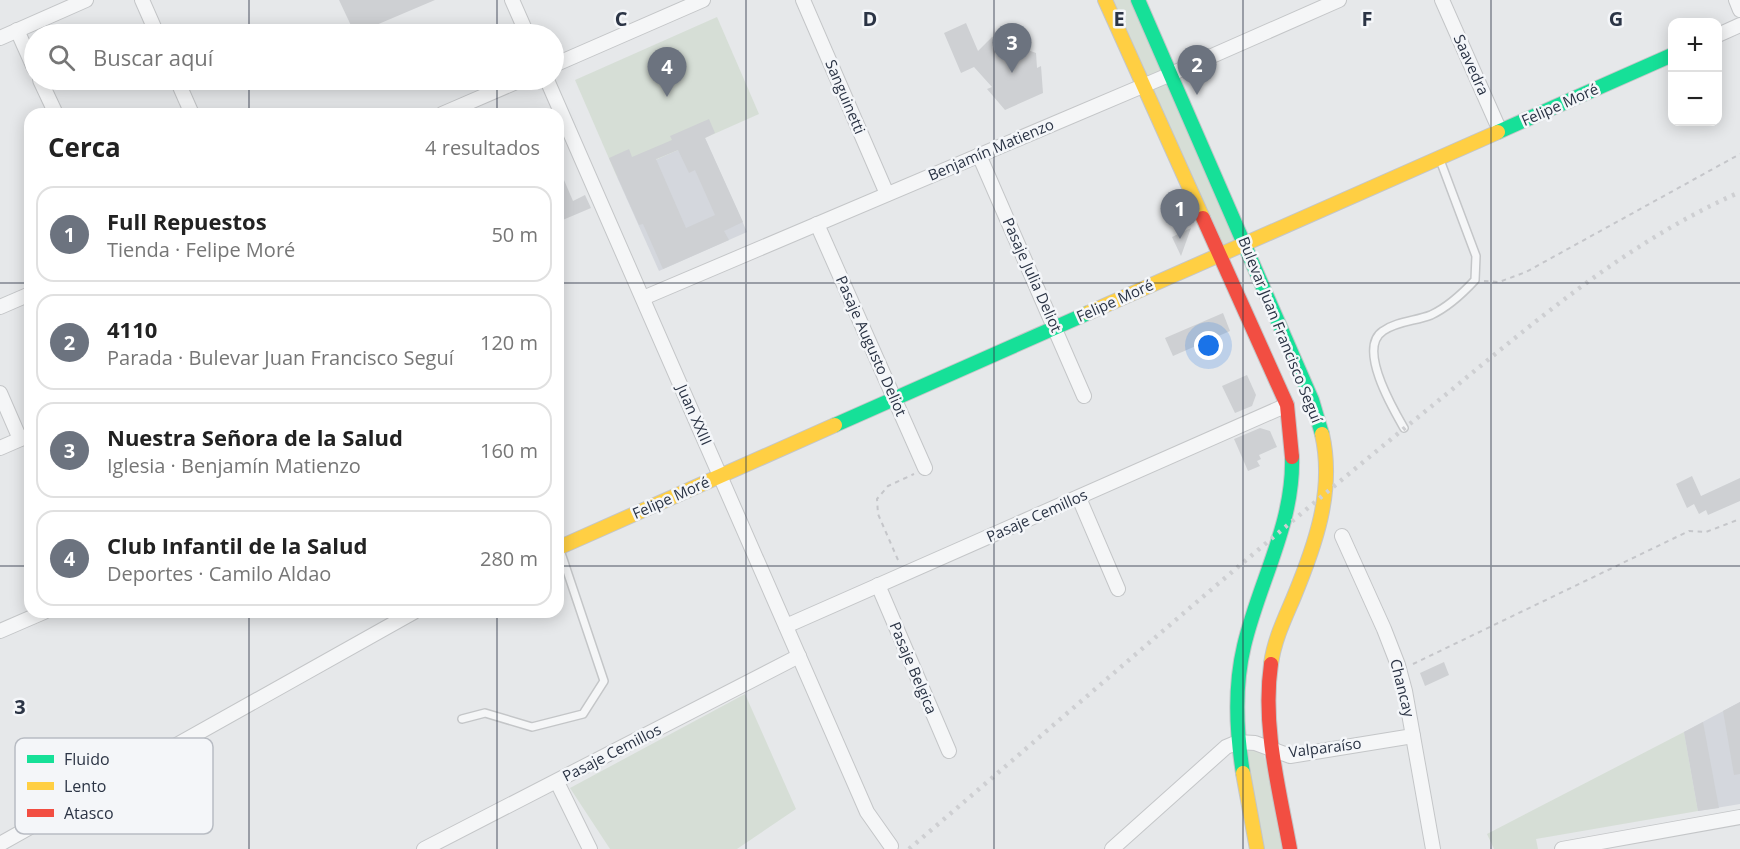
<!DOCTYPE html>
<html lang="es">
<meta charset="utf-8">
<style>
:root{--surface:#fff;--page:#f6f6f6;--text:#222;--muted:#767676;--line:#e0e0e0;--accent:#6c737f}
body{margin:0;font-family:"Open Sans",sans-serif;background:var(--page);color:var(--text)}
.controls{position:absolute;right:18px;top:18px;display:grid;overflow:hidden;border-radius:12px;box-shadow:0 3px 15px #0003}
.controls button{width:54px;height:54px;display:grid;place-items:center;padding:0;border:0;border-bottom:2px solid var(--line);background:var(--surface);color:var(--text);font:30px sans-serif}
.you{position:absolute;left:1209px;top:346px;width:21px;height:21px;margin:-15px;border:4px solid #fff;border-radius:50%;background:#1a73e8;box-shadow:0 0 0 9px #1a73e833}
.badge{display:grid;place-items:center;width:39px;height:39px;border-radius:50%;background:var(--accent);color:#fff;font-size:20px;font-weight:700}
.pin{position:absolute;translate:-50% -50px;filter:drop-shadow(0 2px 3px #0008)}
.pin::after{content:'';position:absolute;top:32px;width:21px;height:18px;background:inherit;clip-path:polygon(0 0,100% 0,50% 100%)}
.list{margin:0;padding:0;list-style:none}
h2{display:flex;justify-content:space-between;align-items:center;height:78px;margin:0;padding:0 24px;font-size:26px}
h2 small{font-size:20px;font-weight:400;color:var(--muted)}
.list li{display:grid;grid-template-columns:39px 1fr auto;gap:18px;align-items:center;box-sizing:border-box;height:96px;margin:0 12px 12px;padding:0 12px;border:2px solid var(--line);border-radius:18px}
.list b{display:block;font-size:22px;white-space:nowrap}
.list p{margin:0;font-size:20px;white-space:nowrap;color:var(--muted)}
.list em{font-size:20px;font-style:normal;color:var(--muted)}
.icon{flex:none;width:33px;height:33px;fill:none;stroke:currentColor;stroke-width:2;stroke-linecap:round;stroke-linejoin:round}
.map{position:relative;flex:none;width:1740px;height:849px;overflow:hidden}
.search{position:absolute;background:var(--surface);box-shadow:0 3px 15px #0003;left:24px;top:24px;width:540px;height:66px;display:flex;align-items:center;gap:15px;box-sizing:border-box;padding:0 21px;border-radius:33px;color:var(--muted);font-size:22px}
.panel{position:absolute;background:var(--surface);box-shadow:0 3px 15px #0003;left:24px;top:108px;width:540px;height:510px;border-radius:18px}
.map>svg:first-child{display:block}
.built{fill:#d4d7dd}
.green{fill:#d6ded6}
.building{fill:#ced0d3;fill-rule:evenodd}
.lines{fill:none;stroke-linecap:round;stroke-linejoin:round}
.lane-casing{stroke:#c4c6c8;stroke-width:10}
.street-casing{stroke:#c4c6c8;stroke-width:16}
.fast-casing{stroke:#c4c6c8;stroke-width:16}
.slow-casing{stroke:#c4c6c8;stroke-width:16}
.jam-casing{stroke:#c4c6c8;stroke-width:16}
.path{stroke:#c5c6ca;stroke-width:2;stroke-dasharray:4.5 4.5;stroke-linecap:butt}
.lane{stroke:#f5f6f7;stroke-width:7}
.street{stroke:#f5f6f7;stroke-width:14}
.fast{stroke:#16e098;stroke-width:14}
.slow{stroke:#ffcf43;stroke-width:14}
.jam{stroke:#f24e42;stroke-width:14}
.rail{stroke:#cecfd2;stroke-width:4.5;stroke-dasharray:3 6;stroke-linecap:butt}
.grid{fill:none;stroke:#2b3445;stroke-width:1.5;stroke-opacity:0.55}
.labels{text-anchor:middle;stroke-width:5;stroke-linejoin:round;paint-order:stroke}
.street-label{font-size:15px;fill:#2b3445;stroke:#f4f6f9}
.key{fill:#f4f6f9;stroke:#b8bcc3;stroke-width:1.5}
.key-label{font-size:16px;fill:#2b3445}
.grid-label{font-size:20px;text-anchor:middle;font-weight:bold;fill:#2b3445;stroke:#f4f6f9;stroke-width:5;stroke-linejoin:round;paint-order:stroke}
</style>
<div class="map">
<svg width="1740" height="849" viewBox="0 0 1740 849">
<rect width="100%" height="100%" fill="#e6e8ea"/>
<!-- built -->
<g class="built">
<path d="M705,138L747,232L659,271L617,177Z"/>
<path d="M1740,702V804L1698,811L1684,732Z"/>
</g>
<!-- green -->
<g class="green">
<path d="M1105,0H1138L1245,243L1220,254Z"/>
<path d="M717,17L759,114L617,177L575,80Z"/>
<path d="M745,694L796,809L737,849H610L570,788Z"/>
<path d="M1684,732L1698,811L1536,839L1538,849H1494L1487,834Z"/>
<path d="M1244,742L1261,745L1290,849H1257Z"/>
</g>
<!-- building -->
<g class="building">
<path d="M339,0H435L355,34Z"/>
<path d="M966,23L978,51L992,37L1002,34L1015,40L1025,49L1036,53L1037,68L1041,66L1043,93L1005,110L987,89L992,87L974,67L961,73L944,33Z"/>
<path d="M709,119L715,133L705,138L743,222L724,231L729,240L663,269L643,224L639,225L609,158L629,149L632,157L672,140L670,136ZM678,150L689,173L695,170L715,215L686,228L656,159Z"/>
<path d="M558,166L573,201L585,195L591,208L558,222Z"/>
<path d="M1191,228L1181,256L1172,237Z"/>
<path d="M1223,313L1230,331L1173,356L1165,338Z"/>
<path d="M1247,375L1256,395L1252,406L1235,413L1222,386Z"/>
<path d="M1260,428L1270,431L1277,447L1259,455L1261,459L1257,461L1260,466L1248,471L1234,439Z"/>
<path d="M1692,476L1701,496L1740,478V501L1708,515L1706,510L1699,514L1694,504L1687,508L1676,484Z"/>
<path d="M1444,662L1449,675L1425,686L1420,673Z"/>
<path d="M1740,702V774L1734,775L1723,711Z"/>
<path d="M1703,722L1719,808L1698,811L1684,732Z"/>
</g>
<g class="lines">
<defs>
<g id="lane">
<path d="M1404,428C1393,409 1357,348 1383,331C1397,321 1416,321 1431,315C1448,307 1463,293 1475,280L1476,256L1440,160"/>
<path d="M462,719L485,713L532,727L583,714L604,681L560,550"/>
</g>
<g id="street">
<path d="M142,0L157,34"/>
<path d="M512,0L527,34"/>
<path d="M803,0L887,194"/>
<path d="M1442,0L1500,131"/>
<path d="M1736,0L1740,10"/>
<path d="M17,30L34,68"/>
<path d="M1718,35L1740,25"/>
<path d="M0,38L86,0"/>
<path d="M554,65L703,0"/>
<path d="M40,80L56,114"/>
<path d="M177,80L192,114"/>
<path d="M547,80L867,812L891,846"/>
<path d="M442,114L521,80"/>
<path d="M979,155L1084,396"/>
<path d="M817,224L925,468"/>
<path d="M643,298L1171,74L1339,0"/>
<path d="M0,307L30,294"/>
<path d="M0,393L20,439"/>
<path d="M0,448L30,435"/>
<path d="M1079,498L1118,589"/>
<path d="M1342,536L1384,629L1398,665L1405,691L1433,849"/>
<path d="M878,585L949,751"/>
<path d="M786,626L1287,405"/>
<path d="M0,631L44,612"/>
<path d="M557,782L590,849"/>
<path d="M0,844L414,612"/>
<path d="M424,849L799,656"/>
<path d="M1112,849L1226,747L1238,742L1255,743L1290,756L1413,736"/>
<path d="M1562,849L1740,817"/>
</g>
<g id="fast">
<path d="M1138,0L1312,400L1322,434"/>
<path d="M1498,132L1672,55"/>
<path d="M835,425L1088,313"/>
<path d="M1243,773C1236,730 1234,688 1244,646C1259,582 1294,524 1292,457"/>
</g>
<g id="slow">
<path d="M1105,0L1203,218"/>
<path d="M1088,313L1498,132"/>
<path d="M558,548L835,425"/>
<path d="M1271,664C1274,641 1284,620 1293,599C1315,546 1335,491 1322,434"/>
<path d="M1243,773L1257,849"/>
</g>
<g id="jam">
<path d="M1203,218L1287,405L1292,457"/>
<path d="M1271,664C1262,726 1279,788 1290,849"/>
</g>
</defs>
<!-- lane casing -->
<use href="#lane" class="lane-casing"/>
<!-- street casing -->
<use href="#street" class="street-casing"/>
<!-- fast casing -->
<use href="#fast" class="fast-casing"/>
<!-- slow casing -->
<use href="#slow" class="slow-casing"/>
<!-- jam casing -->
<use href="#jam" class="jam-casing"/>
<!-- path -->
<g class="path">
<path d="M1484,281L1499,282L1526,272L1740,154"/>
<path d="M898,560L878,514L877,499L888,486L914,474"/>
<path d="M1413,664L1689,531L1706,532L1740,519"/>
</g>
<!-- lane -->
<use href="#lane" class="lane"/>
<!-- street -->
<use href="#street" class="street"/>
<!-- fast -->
<use href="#fast" class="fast"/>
<!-- slow -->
<use href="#slow" class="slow"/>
<!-- jam -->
<use href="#jam" class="jam"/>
<!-- rail -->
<path class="rail" d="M909,849C1079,704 1248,555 1422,414C1523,332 1620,245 1740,192"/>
</g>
<!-- grid -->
<path class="grid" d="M249,0V34M497,0V34M746,0V849M994,0V849M1243,0V849M1491,0V849M249,80V114M497,80V114M0,283H30M558,283H1740M0,566H30M558,566H1740M249,612V849M497,612V849"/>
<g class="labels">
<!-- street labels -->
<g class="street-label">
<text transform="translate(1471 65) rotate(66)" y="5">Saavedra</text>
<text transform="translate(845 97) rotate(67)" y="5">Sanguinetti</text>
<text transform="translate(1560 105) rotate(-24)" y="5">Felipe Moré</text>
<text transform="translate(991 150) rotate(-23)" y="5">Benjamín Matienzo</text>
<text transform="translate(1032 275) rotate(66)" y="5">Pasaje Julia Deliot</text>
<text transform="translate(1115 301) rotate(-24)" y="5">Felipe Moré</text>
<text transform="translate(1280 330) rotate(68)" y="5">Bulevar Juan Francisco Seguí</text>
<text transform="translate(871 346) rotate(66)" y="5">Pasaje Augusto Deliot</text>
<text transform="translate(694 415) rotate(66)" y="5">Juan XXIII</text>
<text transform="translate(671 498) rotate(-24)" y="5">Felipe Moré</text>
<text transform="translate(1037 516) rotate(-24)" y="5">Pasaje Cemillos</text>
<text transform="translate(913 668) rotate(67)" y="5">Pasaje Belgica</text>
<text transform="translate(1402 688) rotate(76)" y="5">Chancay</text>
<text transform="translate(1325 748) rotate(-7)" y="5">Valparaíso</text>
<text transform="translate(612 753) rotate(-27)" y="5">Pasaje Cemillos</text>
</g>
</g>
<!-- legend -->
<rect x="15" y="738" width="198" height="96" rx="9" class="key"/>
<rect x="27" y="755" width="27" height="8" fill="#16e098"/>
<rect x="27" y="782" width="27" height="8" fill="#ffcf43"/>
<rect x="27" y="809" width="27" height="8" fill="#f24e42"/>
<g class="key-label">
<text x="64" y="765">Fluido</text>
<text x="64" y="792">Lento</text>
<text x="64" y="819">Atasco</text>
</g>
<g class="grid-label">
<text x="621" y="26">C</text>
<text x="870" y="26">D</text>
<text x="1119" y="26">E</text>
<text x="1367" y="26">F</text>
<text x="1616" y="26">G</text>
<text x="20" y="714">3</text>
</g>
</svg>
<div class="controls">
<button>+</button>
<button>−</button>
</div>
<div class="you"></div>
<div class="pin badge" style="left:1180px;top:239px">1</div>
<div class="pin badge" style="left:1197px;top:95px">2</div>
<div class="pin badge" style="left:1012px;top:73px">3</div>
<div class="pin badge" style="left:667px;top:97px">4</div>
<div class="search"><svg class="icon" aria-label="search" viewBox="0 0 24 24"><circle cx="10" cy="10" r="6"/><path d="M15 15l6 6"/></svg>Buscar aquí</div>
<section class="panel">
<h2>Cerca<small>4 resultados</small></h2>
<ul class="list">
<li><span class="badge">1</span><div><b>Full Repuestos</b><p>Tienda · Felipe Moré</p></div><em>50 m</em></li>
<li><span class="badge">2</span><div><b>4110</b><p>Parada · Bulevar Juan Francisco Seguí</p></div><em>120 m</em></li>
<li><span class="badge">3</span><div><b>Nuestra Señora de la Salud</b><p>Iglesia · Benjamín Matienzo</p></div><em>160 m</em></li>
<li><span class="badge">4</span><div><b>Club Infantil de la Salud</b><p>Deportes · Camilo Aldao</p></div><em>280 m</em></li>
</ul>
</section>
</div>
